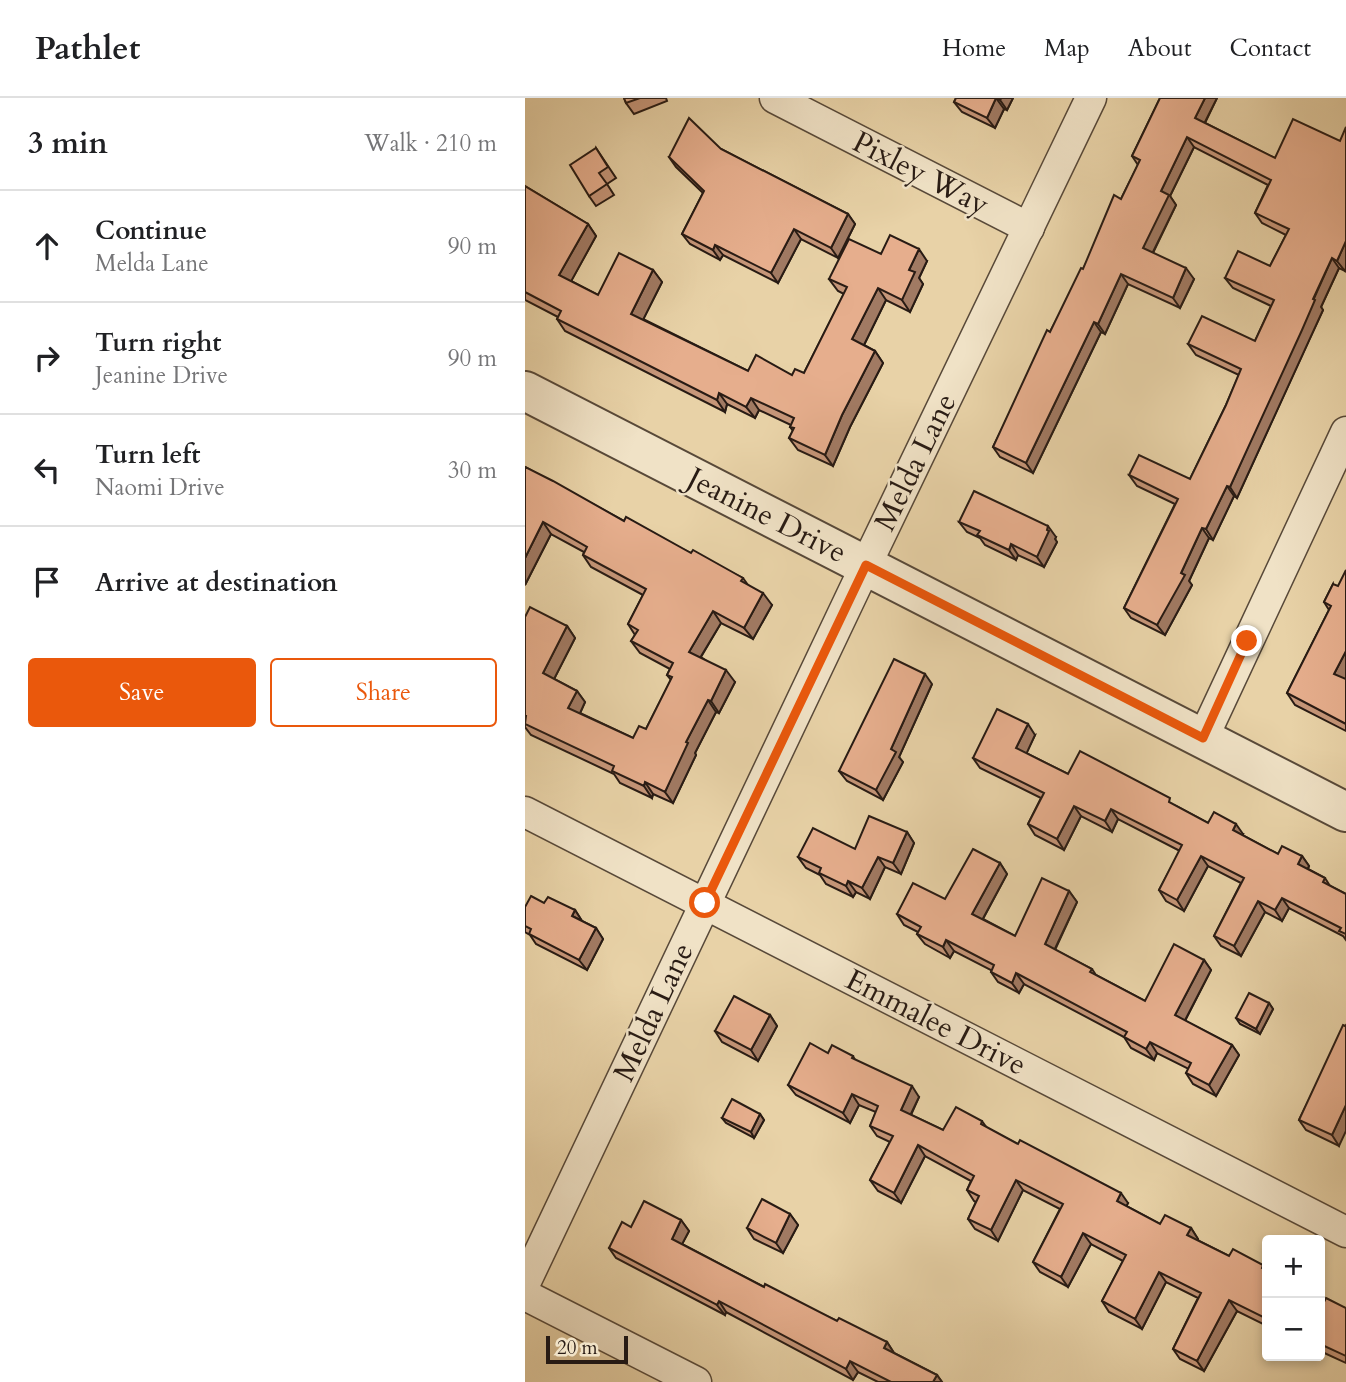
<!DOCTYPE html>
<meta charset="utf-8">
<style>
:root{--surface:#fff;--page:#f2f2f2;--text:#202124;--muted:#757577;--line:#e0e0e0;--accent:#ea580c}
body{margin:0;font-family:Cardo,serif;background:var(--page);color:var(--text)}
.controls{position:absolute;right:21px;bottom:21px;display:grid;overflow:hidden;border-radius:7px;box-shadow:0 4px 10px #0003}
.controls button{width:63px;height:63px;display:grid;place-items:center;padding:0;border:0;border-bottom:2px solid var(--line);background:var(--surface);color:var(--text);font:35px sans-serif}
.scale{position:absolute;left:21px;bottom:18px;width:82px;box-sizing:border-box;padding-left:7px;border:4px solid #281b14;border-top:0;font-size:19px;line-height:24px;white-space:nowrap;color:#281b14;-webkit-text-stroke:5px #f0e2c6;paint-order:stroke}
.stop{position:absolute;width:21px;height:21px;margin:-16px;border:5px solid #ea580c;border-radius:50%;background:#fff}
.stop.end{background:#ea580c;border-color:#fff;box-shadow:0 2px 7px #0008}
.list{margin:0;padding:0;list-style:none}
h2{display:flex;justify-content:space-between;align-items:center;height:91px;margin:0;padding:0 28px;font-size:30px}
h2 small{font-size:23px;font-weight:400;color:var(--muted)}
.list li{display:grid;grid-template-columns:46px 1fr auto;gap:21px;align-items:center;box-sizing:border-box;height:112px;padding:0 28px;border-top:2px solid var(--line)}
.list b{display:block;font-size:26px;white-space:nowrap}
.list p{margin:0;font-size:23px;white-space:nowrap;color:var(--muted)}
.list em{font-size:23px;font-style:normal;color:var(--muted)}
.actions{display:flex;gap:14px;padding:21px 28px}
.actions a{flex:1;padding:16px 0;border:2px solid var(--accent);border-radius:7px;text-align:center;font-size:24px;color:var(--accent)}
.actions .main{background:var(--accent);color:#fff}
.icon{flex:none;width:38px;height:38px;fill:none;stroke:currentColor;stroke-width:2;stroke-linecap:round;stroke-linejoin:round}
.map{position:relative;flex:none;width:821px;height:1284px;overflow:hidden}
header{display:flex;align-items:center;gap:42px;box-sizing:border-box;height:98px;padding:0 35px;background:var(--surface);border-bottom:2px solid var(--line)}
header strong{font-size:33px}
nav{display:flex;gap:38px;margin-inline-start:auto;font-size:24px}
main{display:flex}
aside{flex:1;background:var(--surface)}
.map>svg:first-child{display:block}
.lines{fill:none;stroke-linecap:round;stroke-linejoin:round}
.minor-casing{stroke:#584939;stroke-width:33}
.tertiary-casing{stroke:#584939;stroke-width:42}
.minor{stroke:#f0e2c6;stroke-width:30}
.tertiary{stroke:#f0e2c6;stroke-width:38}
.wall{fill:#c69679;stroke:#281b14;stroke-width:2}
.shaded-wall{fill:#a17a63;stroke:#281b14;stroke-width:2}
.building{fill:#e6ae8d;stroke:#281b14;stroke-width:2}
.route{stroke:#ea580c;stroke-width:9}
.labels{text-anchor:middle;stroke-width:5;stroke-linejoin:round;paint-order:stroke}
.street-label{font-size:30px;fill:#281b14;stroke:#f0e2c6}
</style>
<header>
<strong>Pathlet</strong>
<nav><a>Home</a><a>Map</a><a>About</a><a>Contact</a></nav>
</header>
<main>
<aside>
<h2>3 min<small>Walk · 210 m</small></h2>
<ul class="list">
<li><svg class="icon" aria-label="ahead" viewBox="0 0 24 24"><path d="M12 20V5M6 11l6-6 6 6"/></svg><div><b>Continue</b><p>Melda Lane</p></div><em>90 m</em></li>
<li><svg class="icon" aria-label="right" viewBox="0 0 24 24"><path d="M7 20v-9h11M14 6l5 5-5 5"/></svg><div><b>Turn right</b><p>Jeanine Drive</p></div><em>90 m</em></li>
<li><svg class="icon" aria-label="left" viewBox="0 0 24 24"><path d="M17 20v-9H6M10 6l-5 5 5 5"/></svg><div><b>Turn left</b><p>Naomi Drive</p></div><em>30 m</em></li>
<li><svg class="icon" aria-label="arrive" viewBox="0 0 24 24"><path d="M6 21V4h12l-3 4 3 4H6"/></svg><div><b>Arrive at destination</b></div></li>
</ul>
<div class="actions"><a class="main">Save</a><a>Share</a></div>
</aside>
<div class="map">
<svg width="821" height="1284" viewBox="0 0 821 1284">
<rect width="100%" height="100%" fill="#e8d2a7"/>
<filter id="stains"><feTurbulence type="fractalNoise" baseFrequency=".00286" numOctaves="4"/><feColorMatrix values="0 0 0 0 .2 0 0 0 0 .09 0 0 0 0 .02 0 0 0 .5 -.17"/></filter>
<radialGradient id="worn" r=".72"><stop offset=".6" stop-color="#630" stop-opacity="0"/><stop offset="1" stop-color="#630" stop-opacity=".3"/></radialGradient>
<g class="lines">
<defs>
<g id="minor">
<path d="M250,0L504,130"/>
<path d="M678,640L821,334"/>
<path d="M0,714L821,1134"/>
<path d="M0,1185L341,467L566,0"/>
<path d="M0,1197L171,1284"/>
</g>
<path id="tertiary" d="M0,293L821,714"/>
</defs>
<!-- minor casing -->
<use href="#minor" class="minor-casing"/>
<!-- tertiary casing -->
<use href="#tertiary" class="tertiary-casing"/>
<!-- minor -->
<use href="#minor" class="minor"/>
<!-- tertiary -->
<use href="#tertiary" class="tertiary"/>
</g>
<!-- wall -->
<g class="wall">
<path d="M99,0H141L142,3L109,16L101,5Z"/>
<path d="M431,0H488L482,12L479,11L470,30L437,14L429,4Z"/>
<path d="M635,0H692L680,25L750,60L820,173L814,170L796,209L798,212L784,242L712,400L709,398L688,442L684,440L664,483L667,487L640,537L606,520L599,510L650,406L612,388L604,377L665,381L701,307L714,277L671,257L663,246L730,243L746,208L708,190L700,180L745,168L761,137L737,125L730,115L743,87L669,49L645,98L651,107L628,155L669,181L655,210L603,186L580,236L576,234L508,375L475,359L468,349L525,234L558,171L596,101L613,67L607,58Z"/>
<path d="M71,50L91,80L82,86L89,97L71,108L64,98Z"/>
<path d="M196,51L323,116L330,126L313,160L276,141L253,185L198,157L195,162L165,146L157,136L178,95L151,69L144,59Z"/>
<path d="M0,88L63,126L71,138L46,183L73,197L128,172L137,184L118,221L223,273L267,277L279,275L319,196L313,193L304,181L356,156L402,163L394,180L398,186L385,214L361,202L339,247L350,253L358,265L325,329L308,368L273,352L264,340L268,333L265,329L266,327L234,312L230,320L202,306L200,314L40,233L32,221L33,219L0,202Z"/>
<path d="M0,369L99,423L218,480L223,487L247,507L228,541L196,525L176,559L210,584L194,615L191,614L170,655L171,657L148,705L128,696L127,700L95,685L89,676L6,637L0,629V519L42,528L50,540L29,581L52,593L60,604L55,615L108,640L121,631L146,582L142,577L145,571L115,555L106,543L110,537L103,526L118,497L66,469L58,457L59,454L26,436L0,487Z"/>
<path d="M434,424L531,439L530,441L532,444L519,469L493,457L491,462L460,447L455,440L442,434Z"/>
<path d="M808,486L821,581V633L770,607L762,595L804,512L799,504Z"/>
<path d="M407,586L374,659L378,664L358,702L322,683L314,673Z"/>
<path d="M510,637L501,655L543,676L651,708L683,725L718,736L717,737L753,756L777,758L784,768L783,771L800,780L805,788L821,796V842L818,838L764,810L757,823L740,814L716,858L696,848L689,838L716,785L683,768L659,813L641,803L634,792L655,753L593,721L587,734L556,718L539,752L510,737L503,726L516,700L455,670L448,660Z"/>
<path d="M382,734L389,745L376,776L360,769L345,801L331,794L328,799L301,786L295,777L281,770L273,759L330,751Z"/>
<path d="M475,765L482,776L458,821L490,838L544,793L552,804L530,852L567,871L571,877L620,903L679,862L686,872L660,923L707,947L714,957L691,998L668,986L661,975L664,971L632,955L629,962L606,950L599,939L499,886L494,895L473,884L466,874V872L429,853L425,860L400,846L392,836L393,834L379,827L372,816L420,801Z"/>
<path d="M19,805L50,812L57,823L71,830L78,841L62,872L11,846L5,837L0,834V809Z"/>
<path d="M744,905L748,911L735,936L715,926L711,920Z"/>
<path d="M245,917L252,928L233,963L197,944L190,933Z"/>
<path d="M820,928L814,1048L781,1032L774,1022Z"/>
<path d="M303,955L328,958L330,962L394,999L386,1017L418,1032L457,1023L462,1030L603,1105L601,1108L635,1126L666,1130L673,1141L672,1142L704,1158L742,1172V1228L712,1213L679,1273L655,1261L648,1251L673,1200L641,1184L617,1231L584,1214L577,1203L598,1163L566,1146L543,1189L515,1174L508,1164L535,1111L498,1092L473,1143L450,1131L443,1121L451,1104L449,1103L442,1092L446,1083L400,1058L376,1105L353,1093L345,1082L365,1044L352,1038L345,1028L351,1014L334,1007L325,1025L271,997L263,987Z"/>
<path d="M235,1016L239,1022L229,1040L201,1025L197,1020Z"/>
<path d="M265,1116L273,1127L258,1155L229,1141L222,1130Z"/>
<path d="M156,1122L164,1133L157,1146L239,1189L312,1223L362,1244L369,1255L412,1277L417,1284H353L333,1274L328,1282L201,1214L200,1217L91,1160L84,1150L106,1129Z"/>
<path d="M795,1205L798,1206L821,1210V1265L795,1253Z"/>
</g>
<!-- shaded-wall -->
<g class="shaded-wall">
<path d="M471,0L479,11L470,30L462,20Z"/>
<path d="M476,0H488L482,12L475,2Z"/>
<path d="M680,0H692L677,30L670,20Z"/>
<path d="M662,39L669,49L645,98L651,107L625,160L618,150L636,93Z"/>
<path d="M323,116L330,126L313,160L306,150Z"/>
<path d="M63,126L71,138L43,189L34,177Z"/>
<path d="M269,131L276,141L253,185L246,175Z"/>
<path d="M821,143V170L820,173L812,163Z"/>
<path d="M190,147L198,157L195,162L188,152Z"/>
<path d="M394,151L402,163L394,180L398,186L385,214L377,202L384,172Z"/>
<path d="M807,160L814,170L796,209L798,212L712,400L705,389Z"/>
<path d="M661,170L669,181L655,210L648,200Z"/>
<path d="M128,172L137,184L115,228L106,216Z"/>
<path d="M596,176L603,186L580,236L573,226Z"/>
<path d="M353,190L361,202L336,253L327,241Z"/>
<path d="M569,224L576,234L508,375L501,365Z"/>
<path d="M350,253L358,265L325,329L308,368L300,357L317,317Z"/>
<path d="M194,295L202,306L200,314L192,302Z"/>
<path d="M226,300L234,312L230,320L221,309Z"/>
<path d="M702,388L709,398L688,442L681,431Z"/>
<path d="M18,424L26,436L0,487V460Z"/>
<path d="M523,428L531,439L530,441L532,444L519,469L512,459Z"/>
<path d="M677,430L684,440L664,483L667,487L640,537L632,527Z"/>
<path d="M486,446L493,457L491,462L484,452Z"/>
<path d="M238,495L247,507L228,541L219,530Z"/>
<path d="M188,513L196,525L172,565L164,554Z"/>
<path d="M42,528L50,540L26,587L18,575Z"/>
<path d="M821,553V580L817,587L809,576Z"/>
<path d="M201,572L210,584L194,615L186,603Z"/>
<path d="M400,576L407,586L374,659L378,664L358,702L351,692L366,651Z"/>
<path d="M52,593L60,604L52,622L43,610Z"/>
<path d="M183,602L191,614L170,655L171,657L148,705L140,694L161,644Z"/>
<path d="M503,626L510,637L499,661L491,650Z"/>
<path d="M120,684L128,696L127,700L119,688Z"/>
<path d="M549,708L556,718L539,752L532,741Z"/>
<path d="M586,711L593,721L587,734L580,723Z"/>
<path d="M711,726L718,736L715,743L708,732Z"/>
<path d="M382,734L389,745L376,776L368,765Z"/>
<path d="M676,758L683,768L659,813L652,802Z"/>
<path d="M777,758L784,768L780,776L773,766Z"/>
<path d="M353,759L360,769L345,801L337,790Z"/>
<path d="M475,765L482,776L455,826L447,816Z"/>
<path d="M323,783L331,794L328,799L321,788Z"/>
<path d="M544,793L552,804L527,857L520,846Z"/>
<path d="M757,800L764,810L757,823L750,812Z"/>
<path d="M733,803L740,814L716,858L709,848Z"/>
<path d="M50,812L57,823L47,818Z"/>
<path d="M71,830L78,841L62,872L54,862Z"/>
<path d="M421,842L429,853L425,860L418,849Z"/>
<path d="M679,862L686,872L657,928L650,917Z"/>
<path d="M491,875L499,886L494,895L487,885Z"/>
<path d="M744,905L748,911L735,936L731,931Z"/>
<path d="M245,917L252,928L233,963L226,952Z"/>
<path d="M625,944L632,955L629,962L621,951Z"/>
<path d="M707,947L714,957L691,998L684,987Z"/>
<path d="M387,988L394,999L383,1022L376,1012Z"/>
<path d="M327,996L334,1007L325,1025L318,1015Z"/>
<path d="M821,1007V1033L814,1048L807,1037Z"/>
<path d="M235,1016L239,1022L229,1040L226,1034Z"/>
<path d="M393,1047L400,1058L376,1105L369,1095Z"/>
<path d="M491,1082L498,1092L473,1143L466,1132Z"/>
<path d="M596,1095L603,1105L599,1113L592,1103Z"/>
<path d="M265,1116L273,1127L258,1155L251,1145Z"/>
<path d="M156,1122L164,1133L154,1152L147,1141Z"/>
<path d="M666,1130L673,1141L670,1148L662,1137Z"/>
<path d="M558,1135L566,1146L543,1189L536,1179Z"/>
<path d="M634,1174L641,1184L617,1231L610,1221Z"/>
<path d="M704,1202L712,1213L679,1273L672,1263Z"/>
<path d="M194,1203L201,1214L200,1217L192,1207Z"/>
<path d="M362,1244L369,1255L367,1261L359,1250Z"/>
<path d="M325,1263L333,1274L328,1282L321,1271Z"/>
<path d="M412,1277L417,1284H408Z"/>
</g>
<!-- building -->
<g class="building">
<path d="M99,0H115L101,5Z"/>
<path d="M431,0H476L475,2L471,0L462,20L429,4Z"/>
<path d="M635,0H680L670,20L750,60L768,21L815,43L821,29V143L812,163L807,160L788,201L790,202L777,232L705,389L702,388L681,431L677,430L656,475L660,477L632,527L599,510L653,401L604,377L614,357L665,381L701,307L716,271L663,246L677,218L730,243L749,202L700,180L713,153L745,168L764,131L730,115L746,82L662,39L636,93L644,97L618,150L661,170L648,200L596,176L573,226L569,224L501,365L468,349L522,232L525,234L556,170L558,171L589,97L596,101L615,62L607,58Z"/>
<path d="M164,20L196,51L323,116L306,150L269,131L246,175L190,147L188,152L157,136L179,93L144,59Z"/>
<path d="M71,50L83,69L74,75L82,86L64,98L45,67Z"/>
<path d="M0,88L63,126L34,177L73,197L94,155L128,172L106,216L223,273L231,257L267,277L270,271L279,275L322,189L304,181L324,141L356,156L365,137L394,151L384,172L390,174L377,202L353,190L327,241L350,253L317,317L300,357L264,340L269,330L265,329L269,320L226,300L221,309L194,295L192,302L32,221L36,213L0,194Z"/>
<path d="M0,369L28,383L99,423L101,419L166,455L168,452L218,480L216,483L238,495L219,530L188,513L164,554L201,572L186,603L183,602L161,644L163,645L140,694L120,684L119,688L87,673L89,668L0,626L1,618H0V519L5,509L42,528L18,575L52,593L43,610L108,640L114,628L121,631L147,579L142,577L148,565L106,543L113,532L103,526L121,491L58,457L62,449L18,424L0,460Z"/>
<path d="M449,393L523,428L522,432L524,433L512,459L486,446L484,452L452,437L455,433L434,424Z"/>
<path d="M821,472V553L809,576L821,581V626L762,595L806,508L799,504L808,486L813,488Z"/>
<path d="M369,561L400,576L366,651L371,654L351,692L314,673Z"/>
<path d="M472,611L503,626L491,650L543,676L555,653L645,700L644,704L683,725L689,714L711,726L708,732L753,756L757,748L777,758L773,766L800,780L798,784L821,796V836L814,833L816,830L757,800L750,812L733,803L709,848L689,838L719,780L676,758L652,802L634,792L657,747L586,711L580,723L549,708L532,741L503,726L519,695L448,660Z"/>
<path d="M344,718L382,734L368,765L353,759L337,790L323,783L321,788L294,775L296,770L273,759L288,730L330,751Z"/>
<path d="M448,751L475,765L447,816L490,838L517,780L544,793L520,846L567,871L565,874L620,903L649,846L679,862L650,917L707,947L684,987L661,975L666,965L625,944L621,951L599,939L602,934L491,875L487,885L466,874L469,867L421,842L418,849L392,836L396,829L372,816L388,785L420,801Z"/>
<path d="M6,798L19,805L23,799L50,812L47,818L71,830L54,862L4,836L6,831L0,828V809Z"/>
<path d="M724,895L744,905L731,931L711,920Z"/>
<path d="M209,898L245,917L226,952L190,933Z"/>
<path d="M818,927L820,928L821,927V1007L807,1037L774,1022Z"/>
<path d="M285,945L303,955L307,947L328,958L327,960L387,988L376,1012L418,1032L431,1009L457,1023L456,1026L493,1046L495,1042L596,1095L592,1103L635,1126L640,1117L666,1130L662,1137L704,1158L708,1151L738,1167L737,1170L742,1173V1221L704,1202L672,1263L648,1251L676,1195L634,1174L610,1221L577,1203L601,1157L558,1135L536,1179L508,1164L538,1106L491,1082L466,1132L443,1121L454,1098L442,1092L449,1078L393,1047L369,1095L345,1082L368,1038L345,1028L353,1008L327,996L318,1015L263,987Z"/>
<path d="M207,1001L235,1016L226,1034L197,1020Z"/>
<path d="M237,1101L265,1116L251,1145L222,1130Z"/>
<path d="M119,1103L156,1122L147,1141L239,1189L240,1186L312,1223L314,1220L362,1244L359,1250L412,1277L408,1284H366L325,1263L321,1271L194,1203L192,1207L84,1150L97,1124L106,1129Z"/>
<path d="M801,1200L821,1210V1258L795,1246V1205L798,1206Z"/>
</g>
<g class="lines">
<!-- route -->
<path class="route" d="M180,805L341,467L678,640L722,543"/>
</g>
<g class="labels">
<!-- street labels -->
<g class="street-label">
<text transform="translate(396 75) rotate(27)" y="10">Pixley Way</text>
<text transform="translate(390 364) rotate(-64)" y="10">Melda Lane</text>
<text transform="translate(242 417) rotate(27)" y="10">Jeanine Drive</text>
<text transform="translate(128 914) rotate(-65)" y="10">Melda Lane</text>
<text transform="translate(411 924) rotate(27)" y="10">Emmalee Drive</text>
</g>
</g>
<rect width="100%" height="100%" filter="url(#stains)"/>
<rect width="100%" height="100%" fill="url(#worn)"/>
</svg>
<div class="controls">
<button>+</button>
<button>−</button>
</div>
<div class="scale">20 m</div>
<div class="stop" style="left:180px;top:805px"></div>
<div class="stop end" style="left:722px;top:543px"></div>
</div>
</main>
